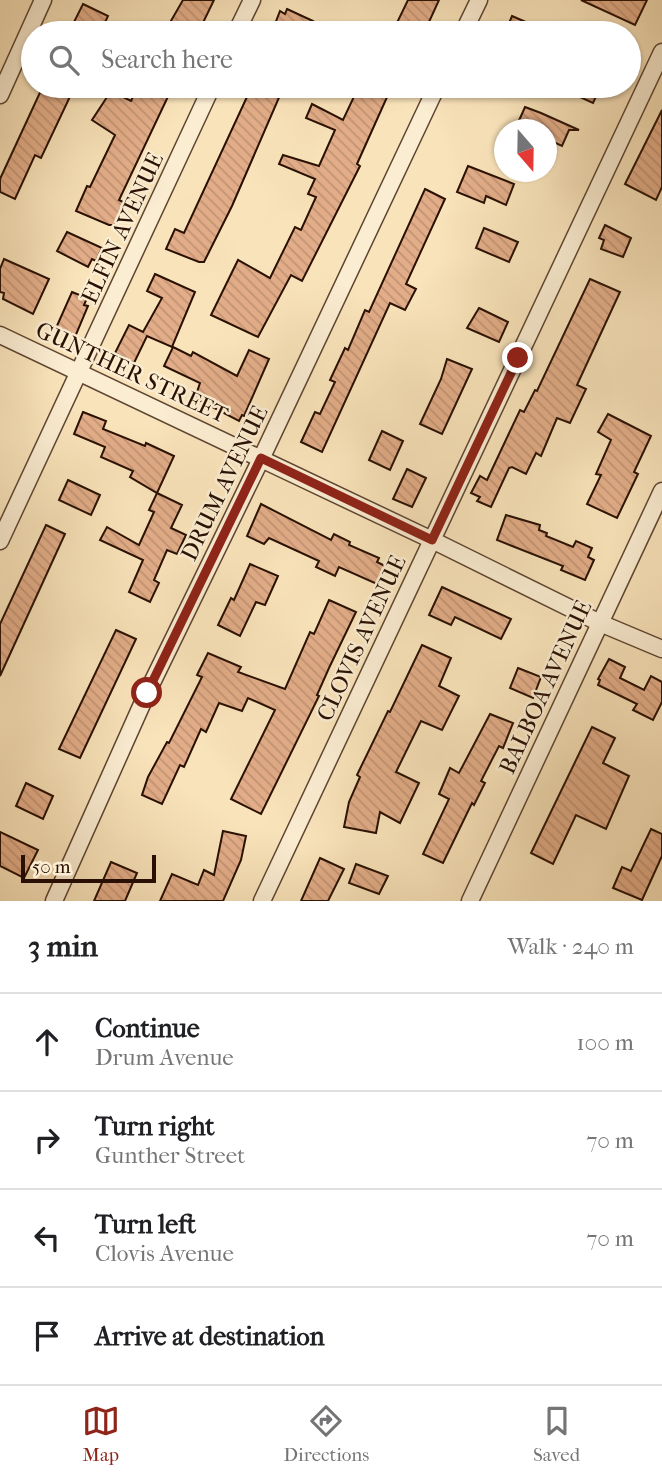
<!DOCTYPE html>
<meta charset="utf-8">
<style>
:root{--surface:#fff;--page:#f2f2f2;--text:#202124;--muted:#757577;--line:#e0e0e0;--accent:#8f2418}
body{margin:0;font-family:"IM FELL French Canon",serif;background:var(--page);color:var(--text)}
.compass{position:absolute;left:494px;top:119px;width:63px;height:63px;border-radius:50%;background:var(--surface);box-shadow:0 2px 5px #0004;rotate:160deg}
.scale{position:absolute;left:21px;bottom:18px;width:135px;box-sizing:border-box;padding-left:7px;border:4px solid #291003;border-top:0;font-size:19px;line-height:24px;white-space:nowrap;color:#291003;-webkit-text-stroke:5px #fbedd2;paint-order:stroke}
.stop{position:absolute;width:21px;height:21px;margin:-16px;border:5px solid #8f2418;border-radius:50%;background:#fff}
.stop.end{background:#8f2418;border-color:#fff;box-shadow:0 2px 7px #0008}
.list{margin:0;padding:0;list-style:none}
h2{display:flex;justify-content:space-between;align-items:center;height:91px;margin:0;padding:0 28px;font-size:30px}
h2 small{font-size:23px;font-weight:400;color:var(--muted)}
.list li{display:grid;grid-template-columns:46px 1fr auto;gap:21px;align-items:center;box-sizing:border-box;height:98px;padding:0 28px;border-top:2px solid var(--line)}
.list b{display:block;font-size:26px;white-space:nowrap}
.list p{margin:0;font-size:23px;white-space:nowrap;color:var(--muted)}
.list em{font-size:23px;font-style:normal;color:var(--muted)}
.icon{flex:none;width:38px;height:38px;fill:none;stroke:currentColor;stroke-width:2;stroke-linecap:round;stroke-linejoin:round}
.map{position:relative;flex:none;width:662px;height:901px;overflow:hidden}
.search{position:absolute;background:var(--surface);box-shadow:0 2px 5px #0004;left:21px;right:21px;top:21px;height:77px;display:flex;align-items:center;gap:18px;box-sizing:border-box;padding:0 24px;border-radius:38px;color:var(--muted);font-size:26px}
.sheet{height:483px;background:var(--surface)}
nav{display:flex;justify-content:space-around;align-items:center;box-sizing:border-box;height:98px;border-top:2px solid var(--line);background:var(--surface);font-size:19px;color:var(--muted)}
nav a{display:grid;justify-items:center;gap:4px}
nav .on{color:var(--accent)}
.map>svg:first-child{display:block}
.building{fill:url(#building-back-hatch);stroke:#291003;stroke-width:2}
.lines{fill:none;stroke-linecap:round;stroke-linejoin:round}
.street-casing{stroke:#5d4531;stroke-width:19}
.street{stroke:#fbedd2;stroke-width:16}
.route{stroke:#8f2418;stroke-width:9}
.labels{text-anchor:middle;stroke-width:5;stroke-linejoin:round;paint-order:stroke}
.street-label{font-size:23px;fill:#291003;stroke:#fbedd2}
</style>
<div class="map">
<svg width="662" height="901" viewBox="0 0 662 901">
<defs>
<pattern id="building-back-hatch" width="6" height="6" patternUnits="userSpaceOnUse" patternTransform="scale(1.75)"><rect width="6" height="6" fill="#e2ad88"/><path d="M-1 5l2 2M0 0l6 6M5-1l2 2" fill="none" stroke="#c29474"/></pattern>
</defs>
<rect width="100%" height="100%" fill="#f9e3ba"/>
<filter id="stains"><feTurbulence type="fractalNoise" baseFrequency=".00286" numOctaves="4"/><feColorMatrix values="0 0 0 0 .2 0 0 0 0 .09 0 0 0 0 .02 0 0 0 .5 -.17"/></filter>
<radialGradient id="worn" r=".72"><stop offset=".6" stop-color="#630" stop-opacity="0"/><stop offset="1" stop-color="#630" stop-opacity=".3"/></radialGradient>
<!-- building -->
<g class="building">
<path d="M183,0H214L198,33H164Z"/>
<path d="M408,0H439L424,33H392Z"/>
<path d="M581,0H647L635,25Z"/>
<path d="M83,4L108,16L100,33H86L72,26Z"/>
<path d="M287,9L313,21L307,33H276L279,26L275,24L280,11L285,14Z"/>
<path d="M512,16L551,33H505Z"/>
<path d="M43,86H75L41,158L35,155L15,199L0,192V179Z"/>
<path d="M138,86H173L119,200L125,203L115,225H109L76,211L87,186L90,187L115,135L92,120L111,91L131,101Z"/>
<path d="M252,86H284L232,206L204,262H199L166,249L175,229L184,233Z"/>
<path d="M359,86H392L357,164L360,166L302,281L291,275L258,337L211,315L238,260L270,278L295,227L301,230L316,197L308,194L315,179L279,164L283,155L319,166L335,130L306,118L312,104L343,120Z"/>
<path d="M556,86H601L593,103Z"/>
<path d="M525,107L541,113L579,130H569L562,146L547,139V130H526L517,125Z"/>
<path d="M662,110V187L656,200L625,184Z"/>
<path d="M468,166L514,184L506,205L486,196L484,203L457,192Z"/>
<path d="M425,189L445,199L406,284L416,289L405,310L390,303L322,452L301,442L315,412L320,414L335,382L330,380L345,348L348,350L365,310L369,312Z"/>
<path d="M605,225L631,238L623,257L601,249L604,240L599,238Z"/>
<path d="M484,228L518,242L509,262L476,248Z"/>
<path d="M67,232L102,248L96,261L92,259L88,267L57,251Z"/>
<path d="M4,259L49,279L33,314L3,299L4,293L0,292V269Z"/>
<path d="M155,274L195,292L172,347L147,336L134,363L115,353L129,325L143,332L162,298L147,291Z"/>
<path d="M590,279L620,292L577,385L586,389L570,423L557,418L541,456L536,453L526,474L512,467L509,468L491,507L477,501L480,497L471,493L480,476L487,480L520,410L524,412L535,390L537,391Z"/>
<path d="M72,292L87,298L84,305L88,306L75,337L56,328Z"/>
<path d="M479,308L508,322L499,342L467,328Z"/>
<path d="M173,347L191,356L193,352L237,376L249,350L269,359L244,416L242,415L239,421L195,398L200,383L164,366Z"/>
<path d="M447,359L472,369L442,434L420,424L441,379Z"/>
<path d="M83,412L106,421L103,429L145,446L146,443L174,456L157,493L130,477L133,471L101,457L105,447L74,434Z"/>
<path d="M608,414L651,436L634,472L638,474L617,518L587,504L601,475L596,474L611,440L598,432Z"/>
<path d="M382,431L403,441L390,470L369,460Z"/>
<path d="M407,469L426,478L412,507L393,499Z"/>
<path d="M68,480L100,495L91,515L59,500Z"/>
<path d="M157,493L182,505L171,528L186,535L177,554L167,550L154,580L159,583L150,602L129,592L143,560L100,540L107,527L139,545L154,512L149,510Z"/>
<path d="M261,504L331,540L334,534L350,542L349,545L379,558L377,562L385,566L377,584L339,567L335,576L316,567L319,561L269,538L264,544L247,536Z"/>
<path d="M506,515L540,525L539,530L547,533L546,536L573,547L576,541L592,548L588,557L594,560L585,580L561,570L563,566L497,540Z"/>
<path d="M46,525L65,534L0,676V624Z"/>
<path d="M250,564L278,576L265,605L256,602L240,636L218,625L231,598L234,600Z"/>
<path d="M442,587L511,619L501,639L455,617L451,625L429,615Z"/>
<path d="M329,600L356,612L329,668L317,695L319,696L261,814L231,799L275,710L248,698L242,711L219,703L206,732L201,729L184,767L180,765L162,804L142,795L148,777L167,742L169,743L202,677L197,675L208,653L241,667L238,672L285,689L310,632L314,634Z"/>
<path d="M116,630L136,639L80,758L59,749Z"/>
<path d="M422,645L451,658L439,686L459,696L442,730L421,721L396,772L419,783L400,823L380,812L376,833L344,827L349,802L360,777L357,775L388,711L390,712Z"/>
<path d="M609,659L625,667L620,678L644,690L651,676L662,682V702L653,720L633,710L637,704L598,685L600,680L598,679Z"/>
<path d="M518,668L541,677L533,698L510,688Z"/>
<path d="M490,714L513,723L503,748L499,746L481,781L485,783L474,805L472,803L443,863L423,854L449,799L439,794L450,768L459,773Z"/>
<path d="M592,727L615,738L603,763L629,776L606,829L576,815L553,864L531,853Z"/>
<path d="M26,783L53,796L43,819L16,806Z"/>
<path d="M651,829L662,834V856L642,900L613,888L622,867L631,871Z"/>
<path d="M223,831L246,836L241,860L223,901H160L172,874L198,885L204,870L214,875Z"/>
<path d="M0,832L38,850L24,878L0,866Z"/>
<path d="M320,858L344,869L328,901H301Z"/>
<path d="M111,862L137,873L125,901H94Z"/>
<path d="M356,864L388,876L379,894L349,883Z"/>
</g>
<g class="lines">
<defs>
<g id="street">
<path d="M236,33L252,0"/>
<path d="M463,33L479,0"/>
<path d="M0,95L43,0"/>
<path d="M0,335L432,540L600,623L662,649"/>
<path d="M0,541L212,86"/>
<path d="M54,901L147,693L261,459L437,86"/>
<path d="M262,901L662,52"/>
<path d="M470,901L662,491"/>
</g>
</defs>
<!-- street casing -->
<use href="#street" class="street-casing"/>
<!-- street -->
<use href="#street" class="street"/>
</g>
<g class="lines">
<!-- route -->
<path class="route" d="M147,693L261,458L432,540L518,358"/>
</g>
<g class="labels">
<!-- street labels -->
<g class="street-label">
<text transform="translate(122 228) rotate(-65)" y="8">ELFIN AVENUE</text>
<text transform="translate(132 372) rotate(25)" y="8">GUNTHER STREET</text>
<text transform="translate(224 483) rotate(-64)" y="8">DRUM AVENUE</text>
<text transform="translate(361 638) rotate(-65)" y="8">CLOVIS AVENUE</text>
<text transform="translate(545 687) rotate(-65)" y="8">BALBOA AVENUE</text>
</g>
</g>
<rect width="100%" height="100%" filter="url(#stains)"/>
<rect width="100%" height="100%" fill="url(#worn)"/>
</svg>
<svg class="compass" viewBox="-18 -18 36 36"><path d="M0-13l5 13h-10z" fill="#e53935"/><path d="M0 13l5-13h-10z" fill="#757577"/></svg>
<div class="scale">50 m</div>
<div class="stop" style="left:147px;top:693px"></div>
<div class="stop end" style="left:518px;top:358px"></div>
<div class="search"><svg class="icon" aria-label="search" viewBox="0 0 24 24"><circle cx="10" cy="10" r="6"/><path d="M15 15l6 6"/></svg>Search here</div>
</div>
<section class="sheet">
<h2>3 min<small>Walk · 240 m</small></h2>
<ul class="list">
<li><svg class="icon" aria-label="ahead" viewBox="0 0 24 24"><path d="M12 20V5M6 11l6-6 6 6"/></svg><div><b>Continue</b><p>Drum Avenue</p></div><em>100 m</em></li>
<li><svg class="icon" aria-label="right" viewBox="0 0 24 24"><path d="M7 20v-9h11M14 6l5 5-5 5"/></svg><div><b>Turn right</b><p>Gunther Street</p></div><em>70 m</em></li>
<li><svg class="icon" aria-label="left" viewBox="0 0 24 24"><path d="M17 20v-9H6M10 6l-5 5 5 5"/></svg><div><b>Turn left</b><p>Clovis Avenue</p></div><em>70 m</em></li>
<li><svg class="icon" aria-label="arrive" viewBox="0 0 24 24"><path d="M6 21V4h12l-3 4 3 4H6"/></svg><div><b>Arrive at destination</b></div></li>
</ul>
</section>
<nav>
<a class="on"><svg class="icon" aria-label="map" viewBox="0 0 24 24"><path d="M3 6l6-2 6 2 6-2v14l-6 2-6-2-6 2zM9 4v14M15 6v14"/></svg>Map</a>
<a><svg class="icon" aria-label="directions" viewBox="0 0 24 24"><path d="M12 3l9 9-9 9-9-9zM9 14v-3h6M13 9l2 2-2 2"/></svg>Directions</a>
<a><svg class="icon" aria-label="saved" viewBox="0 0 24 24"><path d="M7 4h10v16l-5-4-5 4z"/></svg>Saved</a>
</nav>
